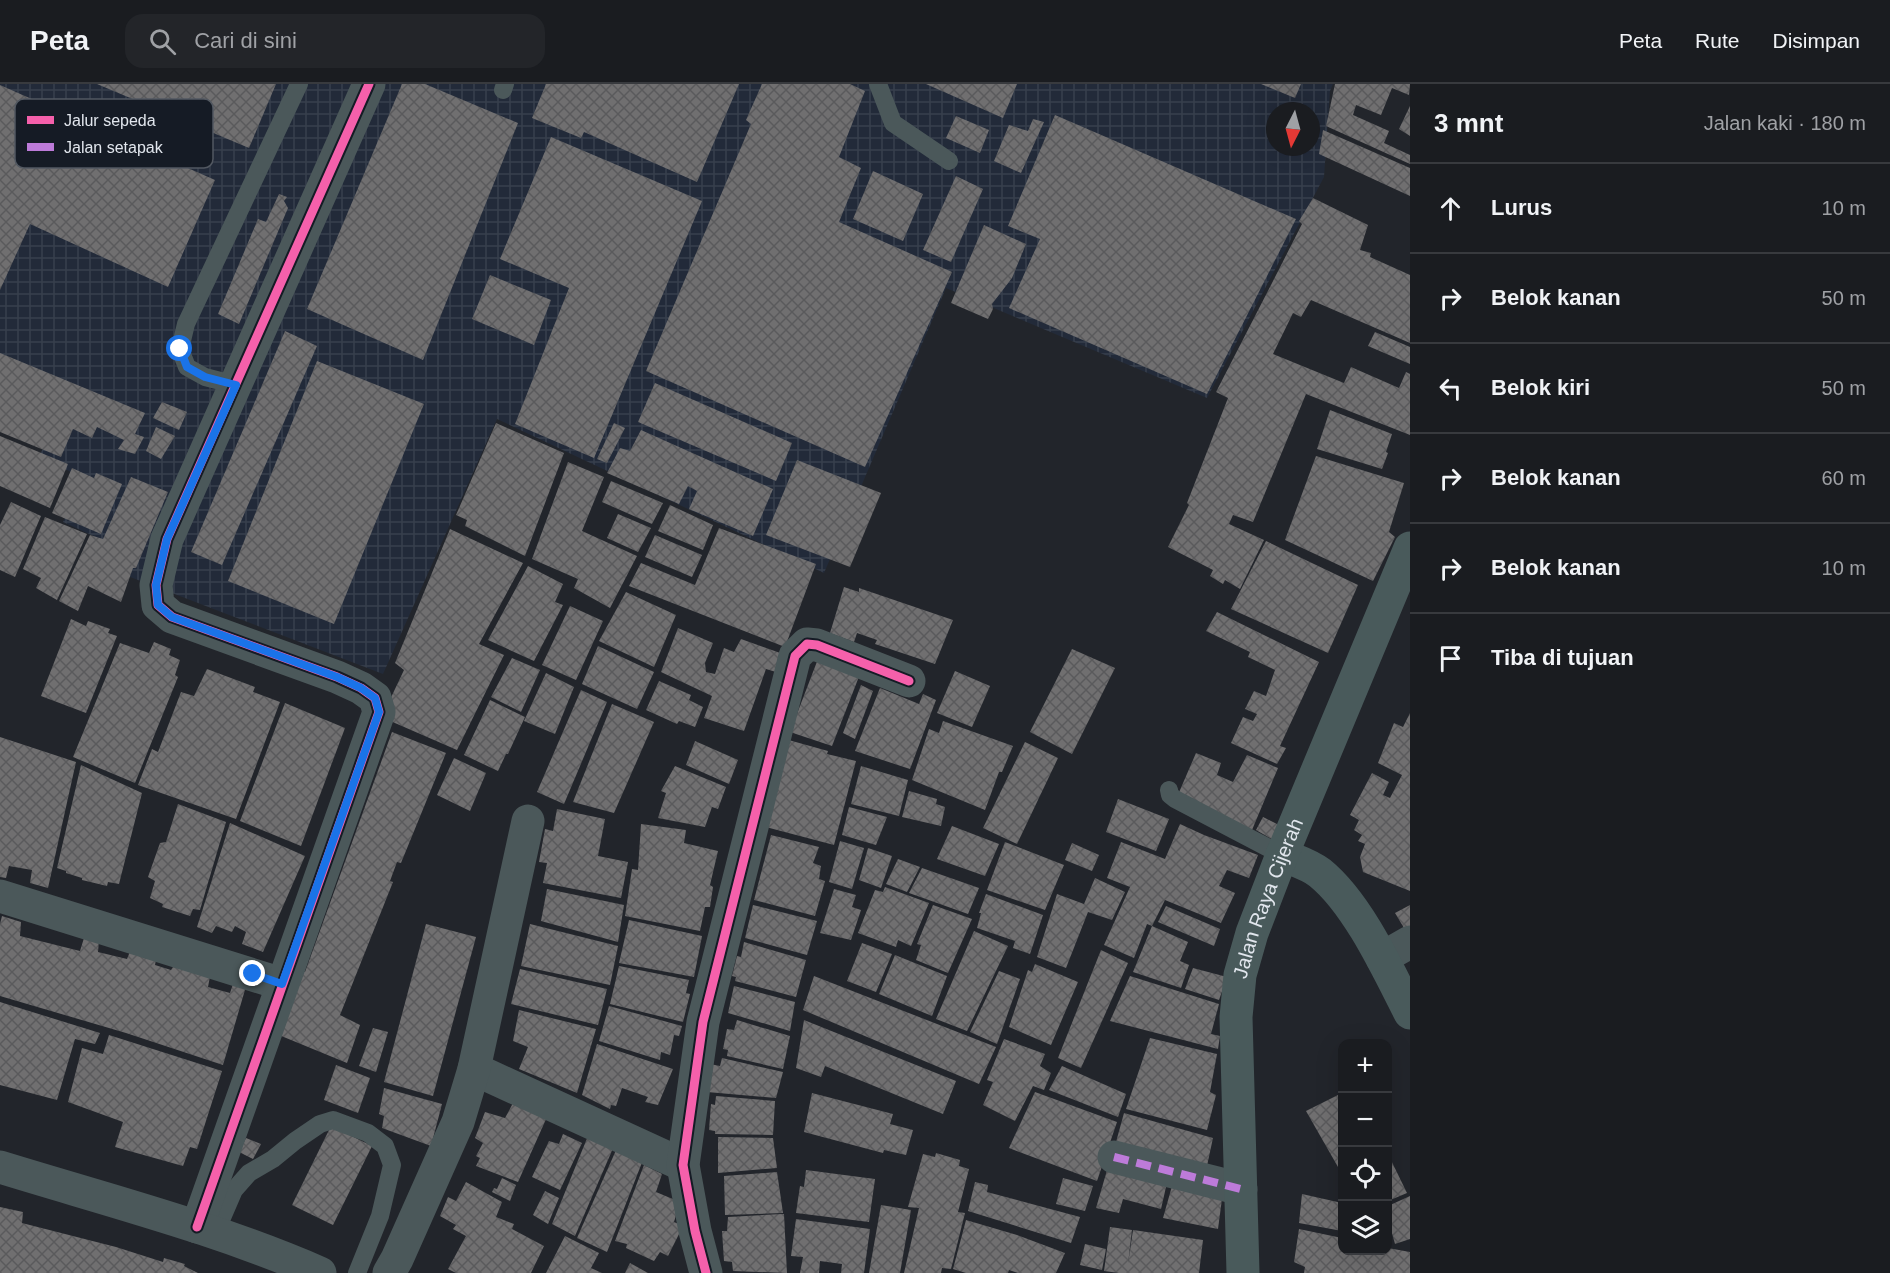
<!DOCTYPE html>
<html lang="id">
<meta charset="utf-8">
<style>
:root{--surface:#1a1c20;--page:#232529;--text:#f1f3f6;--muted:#9fa1a5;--line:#383a3e}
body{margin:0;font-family:Helvetica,sans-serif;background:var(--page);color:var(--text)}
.controls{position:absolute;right:18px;bottom:18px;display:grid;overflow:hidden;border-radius:12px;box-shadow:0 6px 24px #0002}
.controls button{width:54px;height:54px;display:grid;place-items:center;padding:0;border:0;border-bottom:2px solid var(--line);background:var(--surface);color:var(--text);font:30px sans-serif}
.compass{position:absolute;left:1266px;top:18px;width:54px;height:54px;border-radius:50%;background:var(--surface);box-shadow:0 6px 24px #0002;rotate:186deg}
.stop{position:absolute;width:18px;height:18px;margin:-14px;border:4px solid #1a73e8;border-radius:50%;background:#fff}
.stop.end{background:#1a73e8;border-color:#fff;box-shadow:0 2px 6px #0008}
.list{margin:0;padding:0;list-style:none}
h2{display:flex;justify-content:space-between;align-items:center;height:78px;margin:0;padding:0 24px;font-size:26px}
h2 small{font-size:20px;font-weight:400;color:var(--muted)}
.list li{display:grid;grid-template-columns:39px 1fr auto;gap:18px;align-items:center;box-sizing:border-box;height:90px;padding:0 24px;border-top:2px solid var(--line)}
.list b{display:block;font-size:22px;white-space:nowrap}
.list em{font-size:20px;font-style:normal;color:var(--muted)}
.icon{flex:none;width:33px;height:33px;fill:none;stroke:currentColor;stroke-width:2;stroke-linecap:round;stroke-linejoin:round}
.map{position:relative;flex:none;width:1410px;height:1189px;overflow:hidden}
header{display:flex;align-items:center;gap:36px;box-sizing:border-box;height:84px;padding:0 30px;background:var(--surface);border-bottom:2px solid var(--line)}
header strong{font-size:28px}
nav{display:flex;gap:33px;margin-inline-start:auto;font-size:21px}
.search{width:420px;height:54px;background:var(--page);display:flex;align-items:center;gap:15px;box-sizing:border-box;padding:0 21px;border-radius:18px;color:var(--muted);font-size:22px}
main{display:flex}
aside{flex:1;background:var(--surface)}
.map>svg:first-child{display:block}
.industrial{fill:url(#industrial-grid);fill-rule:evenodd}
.building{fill:url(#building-cross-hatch)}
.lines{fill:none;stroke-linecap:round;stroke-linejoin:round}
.service{stroke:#4b585a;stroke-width:18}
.minor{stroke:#4b585a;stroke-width:33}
.tertiary{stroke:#4b585a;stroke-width:33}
.secondary{stroke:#495a5b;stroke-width:33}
.quiet{stroke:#bd7bd9;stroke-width:8;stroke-dasharray:15 8;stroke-linecap:butt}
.cycleway-casing{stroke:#151b25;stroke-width:13}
.cycleway{stroke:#f560ab;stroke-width:9}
.route{stroke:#1a73e8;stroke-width:8}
.labels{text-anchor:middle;stroke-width:6;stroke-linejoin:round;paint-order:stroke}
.street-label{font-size:20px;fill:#e1e6ed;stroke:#151b25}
.key{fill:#151b25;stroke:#525861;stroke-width:1.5}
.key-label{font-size:16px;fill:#e1e6ed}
</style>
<header>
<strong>Peta</strong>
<div class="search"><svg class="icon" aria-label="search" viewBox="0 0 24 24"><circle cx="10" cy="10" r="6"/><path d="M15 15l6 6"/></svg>Cari di sini</div>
<nav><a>Peta</a><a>Rute</a><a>Disimpan</a></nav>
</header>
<main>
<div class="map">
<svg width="1410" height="1189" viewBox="0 0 1410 1189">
<defs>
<pattern id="industrial-grid" width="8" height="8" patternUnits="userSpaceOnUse" patternTransform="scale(1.5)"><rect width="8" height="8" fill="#222a39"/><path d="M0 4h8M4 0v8" fill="none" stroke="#373f4c"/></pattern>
<pattern id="building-cross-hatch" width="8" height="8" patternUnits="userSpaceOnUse" patternTransform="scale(1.5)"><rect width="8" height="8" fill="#706f70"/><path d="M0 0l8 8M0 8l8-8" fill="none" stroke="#5a5a5c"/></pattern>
</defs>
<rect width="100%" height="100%" fill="#22252b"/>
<!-- industrial -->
<path class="industrial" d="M0,0H1333L1330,7L1324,93L1207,314L946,204L824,489L497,335L383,590L91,478L100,455L63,438L83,394L39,372L75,306L0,275ZM1275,27H1311V63H1275Z"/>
<!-- building -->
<g class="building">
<path d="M97,0H276L249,64Z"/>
<path d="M402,0H425L518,39L423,276L307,225Z"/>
<path d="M546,0H739L697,98L584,48L581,54L532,34Z"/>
<path d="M762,0H850L865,7L839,73L861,84L839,138L952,188L865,383L646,287L751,40L746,36Z"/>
<path d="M926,0H1017L1003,34Z"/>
<path d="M1261,0H1301L1295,14Z"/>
<path d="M1335,0H1410L1409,11L1392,4L1381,31L1356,21L1353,31L1389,47L1384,59L1410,71V80L1326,42Z"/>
<path d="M0,1L215,96L168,203L30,140L0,206Z"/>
<path d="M1410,22V52L1399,45Z"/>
<path d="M1055,31L1296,135L1207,310L1009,224L1040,155L1008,142Z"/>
<path d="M956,32L989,46L980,69L946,54Z"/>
<path d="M1033,35L1044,38L1021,89L994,77L1009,41L1028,47Z"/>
<path d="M1323,46L1410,84V112L1319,70Z"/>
<path d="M551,53L702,117L594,374L515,340L569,204L500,175Z"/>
<path d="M873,87L923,110L903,157L853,135Z"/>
<path d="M956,92L983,105L951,178L923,166Z"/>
<path d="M279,110L287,113L284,117L288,124L239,240L218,230L258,135L266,138Z"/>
<path d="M1313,114L1368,141L1360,166L1371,169L1370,173L1410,191V259L1311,216L1301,233L1293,229L1273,270L1344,299L1351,283L1399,304L1406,288L1410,290V351L1306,310L1253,438L1233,431L1229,440L1264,456L1240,505L1225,496L1223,500L1210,492L1213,486L1168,463L1189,421L1187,419L1228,314L1216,308L1272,199L1302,140L1299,137Z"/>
<path d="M984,141L1026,160L1012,194L992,220L993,225L988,235L951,219Z"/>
<path d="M490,191L551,216L534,261L472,235Z"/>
<path d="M285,247L317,262L222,481L191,468Z"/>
<path d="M1375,248L1410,263V280L1368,262Z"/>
<path d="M0,269L145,329L135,350L144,353L135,370L118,365L124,356L97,343L92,354L73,345L61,373L0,348Z"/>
<path d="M317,277L424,320L334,540L228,497Z"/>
<path d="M655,299L792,359L776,397L638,338Z"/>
<path d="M162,318L187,328L179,346L153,334Z"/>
<path d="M1330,326L1392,350L1386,368L1388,369L1382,385L1317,365Z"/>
<path d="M496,339L564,369L525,472L465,442L467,436L456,431Z"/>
<path d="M614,339L625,344L607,379L597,375Z"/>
<path d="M156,343L175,352L161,375L146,367Z"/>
<path d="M641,346L773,405L753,452L689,425L697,407L688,402L679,420L607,389L620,364L630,367Z"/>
<path d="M0,352L68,380L50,424L0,402Z"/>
<path d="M1316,372L1404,399L1389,448L1395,453L1373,497L1285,456Z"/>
<path d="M797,376L881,409L850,483L766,451Z"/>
<path d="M568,378L604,393L582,447L637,472L610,524L574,504L578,495L532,475Z"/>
<path d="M72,384L94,394L96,389L122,400L101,450L52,429Z"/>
<path d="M131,393L168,408L136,484H133L121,518L88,502L78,527L59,517L90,451L103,455Z"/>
<path d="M611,397L663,419L652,440L602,418Z"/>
<path d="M11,418L41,432L15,493L0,486V441Z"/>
<path d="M670,421L713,441L703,466L658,447Z"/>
<path d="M618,430L651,444L638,468L607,454Z"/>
<path d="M45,433L87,450L57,516L36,504L41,494L23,485Z"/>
<path d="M719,444L816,480L785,563L629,502L641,479L695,501Z"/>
<path d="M450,445L523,479L479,560L504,571L457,666L388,636L386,624L404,586L395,579Z"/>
<path d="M655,451L702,471L692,493L645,473Z"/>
<path d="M1266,457L1358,501L1328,569L1231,525Z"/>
<path d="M528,482L563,500L555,518L563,521L534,577L488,556Z"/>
<path d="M844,503L859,508V504L953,536L935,580L875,560L877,556L857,549L854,558L830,549Z"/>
<path d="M626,508L676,531L654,583L599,557Z"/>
<path d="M570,522L603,537L576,596L542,581Z"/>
<path d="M1217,528L1319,578L1280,662L1286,664L1277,680L1231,659L1243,633L1253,637L1257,630L1245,625L1254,607L1266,612L1275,586L1248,573L1250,568L1206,547Z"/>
<path d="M71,535L86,542L88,537L110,545L108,549L117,552L86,629L41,612Z"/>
<path d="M678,544L713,559L705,579L706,588L715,590L724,564L734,568L741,555L783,570L776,588L766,585L744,647L704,634L712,612L661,588Z"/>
<path d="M154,558L171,565L169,571L180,576L175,591L178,593L135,699L73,673L120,559L149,569Z"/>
<path d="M598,562L654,588L637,625L582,600Z"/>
<path d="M1072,565L1115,584L1072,670L1030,648Z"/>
<path d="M512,574L540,586L521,628L491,613Z"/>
<path d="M818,575L860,590L832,662L790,648Z"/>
<path d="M207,585L255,603L253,608L280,618L236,735L138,701L152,665L158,668L181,608L194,612Z"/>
<path d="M955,587L990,602L972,643L937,629Z"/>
<path d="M546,589L574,603L555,650L524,637Z"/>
<path d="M659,597L691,611L689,616L703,623L695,643L679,637L677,640L646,626Z"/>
<path d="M861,601L873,607L855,655L843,649Z"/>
<path d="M880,604L919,620L923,610L936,616L910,685L855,667Z"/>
<path d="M581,606L607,618L564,720L537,708Z"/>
<path d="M490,616L525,633L508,670H506L498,687L464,671Z"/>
<path d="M285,619L345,644L301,762L240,737Z"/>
<path d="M612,620L654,638L614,729L573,718Z"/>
<path d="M1410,629V807L1363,788L1360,773L1365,760L1358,757L1362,751L1354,746L1359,736L1350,731L1372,689L1389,698L1383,711L1390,714L1402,691L1378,679L1394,639L1403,643Z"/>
<path d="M943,637L1013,662L1002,688H999L985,726L912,696L929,645L939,649Z"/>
<path d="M392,648L446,669L401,779L397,778L390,797L393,798L340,931L360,941L347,979L274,949L299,885L305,888Z"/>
<path d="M0,653L76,678L48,804L30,799L32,786L9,782L6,794L0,793Z"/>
<path d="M785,655L828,667L827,670L856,677L834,761L762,742Z"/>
<path d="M695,657L738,676L729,700L686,681Z"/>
<path d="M1025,658L1058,674L1017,760L983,744Z"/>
<path d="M1196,669L1221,679L1217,691L1233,698L1247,671L1278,684L1252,746L1177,713Z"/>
<path d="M454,674L486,689L470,727L437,711Z"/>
<path d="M81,681L142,709L119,800L108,798L107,802L82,796V794L66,789V787L57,784Z"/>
<path d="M675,682L726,703L718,725L712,723L705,743L658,734L666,709L661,707Z"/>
<path d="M861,682L908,696L899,732L851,720Z"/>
<path d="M909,707L937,715L936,720L945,723L941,742L902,733Z"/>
<path d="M1118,715L1169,735L1156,767L1106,748Z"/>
<path d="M178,720L226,738L200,826L193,825L190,832L162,823L163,820L150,814L155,797L148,793L160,759L166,758Z"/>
<path d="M849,723L887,733L876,761L842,751Z"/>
<path d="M557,725L605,735L598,772L628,778L621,814L543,799L547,779L539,778L545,745L553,747Z"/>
<path d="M1263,733L1285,744L1277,758L1256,746Z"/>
<path d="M230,739L305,772L263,868L242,860L246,848L235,842L232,848L216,842L212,849L197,843Z"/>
<path d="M641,740L686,746L684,759L718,767L710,801L713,803L710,823H705L700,847L625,832L632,785L638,786Z"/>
<path d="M1180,740L1204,751L1258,771L1249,794L1227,786L1219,802L1235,809L1221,839L1165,816L1152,842L1188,858L1180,877L1189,881L1181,904L1133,888L1152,842L1147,840L1134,874L1104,861L1130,803L1107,794L1121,758L1165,775Z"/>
<path d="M952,742L999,760L985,792L937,775Z"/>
<path d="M771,751L819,763L813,779L821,782L819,795L825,797L815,832L754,816Z"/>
<path d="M840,757L864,764L852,805L829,798Z"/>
<path d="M1005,758L1064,781L1045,826L987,806Z"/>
<path d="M1072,759L1099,771L1092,787L1065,776Z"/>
<path d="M868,764L892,772L881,804L859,796Z"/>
<path d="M898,775L920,783L907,808L886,800Z"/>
<path d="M922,784L979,804L968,830L909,809Z"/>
<path d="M1095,794L1125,808L1112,836L1088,828L1066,884L1037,873L1057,810L1084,820Z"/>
<path d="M885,803L929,819L911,862L898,856L896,863L858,849L875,806L883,808Z"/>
<path d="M547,805L624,821L618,858L541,837Z"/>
<path d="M834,805L856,811L852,823L861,826L851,856L820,849Z"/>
<path d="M986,810L1043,831L1030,870L1013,864L1015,857L977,844L981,829H979Z"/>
<path d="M753,821L817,837L807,871L745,854Z"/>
<path d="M933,821L972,835L948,889L916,876L921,861L917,860Z"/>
<path d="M1410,821V848L1407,849L1395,829Z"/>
<path d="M1166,822L1220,845L1214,862L1158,838Z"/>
<path d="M2,832L21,838L20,852L80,867L84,854L99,856L98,868L127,875L131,865L157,870L155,881L171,886L173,883L211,887L208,903L230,909L234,897L247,899L223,981L126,949L0,912V840Z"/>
<path d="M629,836L702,852L694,893L619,879Z"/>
<path d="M426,840L476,853L433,1012L384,998Z"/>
<path d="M530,840L618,862L610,901L521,882Z"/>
<path d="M974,847L1008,862L967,947L936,935Z"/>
<path d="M744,858L806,876L796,913L735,897L736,893L732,892L737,872L741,873Z"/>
<path d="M862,859L892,870L876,908L847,897Z"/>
<path d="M1101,866L1128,879L1081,984L1058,974Z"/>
<path d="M895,871L947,892L932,932L879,910Z"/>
<path d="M1035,880L1078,898L1051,961L1009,943L1028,886L1032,888Z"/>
<path d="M619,882L689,896L686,909L690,910L683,938L610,920Z"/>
<path d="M1193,884L1227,893L1219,916L1185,905Z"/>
<path d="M520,885L607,905L598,941L511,920Z"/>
<path d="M999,887L1020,895L997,960L970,948Z"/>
<path d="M814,892L996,963L979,1000L803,926Z"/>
<path d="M1130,892L1219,920L1211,950L1220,952L1218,965L1110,937Z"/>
<path d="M734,902L795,918L790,947L728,929Z"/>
<path d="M0,918L100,949L95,960L75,955L57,1016L0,1001Z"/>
<path d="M609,922L682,942L679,952L674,951L670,971L661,968L660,976L599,957Z"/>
<path d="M519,926L596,945L577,1009L519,985L528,963L513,957Z"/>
<path d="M737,936L790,952L783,985L727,972L728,966L723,965L727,945L734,946Z"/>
<path d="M804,936L956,997L943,1030L825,982L821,993L796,984Z"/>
<path d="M373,944L388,948L376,988L359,982Z"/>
<path d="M109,951L222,987L197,1065L190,1063L183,1082L115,1063L123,1038L68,1018L82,964L103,970Z"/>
<path d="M1150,954L1217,970L1210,1008L1216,1011L1207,1046L1126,1025Z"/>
<path d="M1004,955L1045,970L1040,982L1051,989L1044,1006L1033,1002L1015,1037L983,1021L993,998L987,996Z"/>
<path d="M597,960L673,985L658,1021L645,1018L648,1013L622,1004L616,1022L611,1021L610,1025L582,1011Z"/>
<path d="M722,974L783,988L776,1014L707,1008L710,980L720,982Z"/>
<path d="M336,981L370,994L358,1029L324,1016Z"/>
<path d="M1062,982L1126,1010L1118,1033L1049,1006Z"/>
<path d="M384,1004L442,1020L431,1062L382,1044L384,1032L379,1030Z"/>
<path d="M1035,1008L1117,1038L1097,1097L1009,1064Z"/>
<path d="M812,1009L893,1030L890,1040L913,1046L906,1071L884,1066L883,1069L804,1048Z"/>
<path d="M1342,1009V1090L1306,1027Z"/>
<path d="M716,1012L775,1017L773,1051L715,1050V1047L709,1046L711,1020L715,1021Z"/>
<path d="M513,1019L547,1033L518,1098L476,1082L480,1074L476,1072L483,1059L475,1054L485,1028L505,1034Z"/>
<path d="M1124,1029L1213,1054L1205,1091L1113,1069Z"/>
<path d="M331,1042L372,1062L333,1141L292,1121Z"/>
<path d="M563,1050L582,1059L560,1106L532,1093L549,1057L559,1060Z"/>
<path d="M588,1052L614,1062L575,1152L552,1140Z"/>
<path d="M718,1053L773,1054L777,1084L718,1089Z"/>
<path d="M246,1054L261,1060L253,1075L239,1068Z"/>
<path d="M617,1064L643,1076L607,1168L577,1154Z"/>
<path d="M936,1069L960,1076L959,1082L969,1085L958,1128L965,1129L951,1185L942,1184L941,1189H904L919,1124L908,1123L923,1070L935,1073Z"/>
<path d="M1388,1070L1407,1109L1388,1117Z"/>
<path d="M1110,1076L1169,1090L1161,1125L1123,1115L1119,1129L1096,1124Z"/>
<path d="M644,1081L662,1090L656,1108L680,1118L674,1138L683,1142L668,1172L660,1168L654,1177L626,1164L627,1160L615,1157Z"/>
<path d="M806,1086L875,1095L869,1138L796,1129L800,1102L804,1103Z"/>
<path d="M777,1088L783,1129L725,1131L724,1092Z"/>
<path d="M502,1094L516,1101L510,1117L492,1108L494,1104L497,1105Z"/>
<path d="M1063,1094L1093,1102L1085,1127L1056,1120Z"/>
<path d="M1174,1095L1223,1107L1218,1145L1163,1134Z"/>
<path d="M466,1098L502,1118L496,1133L514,1140L512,1145L544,1162L531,1189H456L448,1185L466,1152L453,1145L456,1141L440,1132L448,1113L456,1117Z"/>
<path d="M975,1098L988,1101L987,1108L1080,1133L1071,1159L968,1127Z"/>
<path d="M545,1107L559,1114L548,1140L533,1131Z"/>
<path d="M1302,1110L1342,1119V1147L1299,1139Z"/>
<path d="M1410,1112V1155L1395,1160L1388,1135V1122Z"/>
<path d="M881,1121L911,1126L900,1189H869Z"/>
<path d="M0,1123L23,1128L22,1139L116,1163L163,1178L164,1174L185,1180L184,1182L198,1189H0Z"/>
<path d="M782,1130H784L787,1189L733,1187L732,1178L724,1177L722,1147H727L728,1133Z"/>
<path d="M796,1135L870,1145L864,1189H841L842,1180L820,1177L819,1189H800L803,1173L791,1172Z"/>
<path d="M966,1136L1017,1151L1065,1169L1056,1189H1018L1009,1186L1008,1189H966L953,1185Z"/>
<path d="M1110,1143L1132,1146L1128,1180L1133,1146L1203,1156L1199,1189H1119L1104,1187Z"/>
<path d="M1299,1145L1342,1154V1167H1388V1164L1410,1168V1189H1304L1305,1183L1294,1178Z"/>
<path d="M565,1152L599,1169L591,1184L602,1189H546Z"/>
<path d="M1085,1160L1106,1165L1102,1186L1080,1181Z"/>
<path d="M630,1179L648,1189H625Z"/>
</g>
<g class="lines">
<!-- service -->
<g class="service">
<path d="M878,0L893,39L949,77"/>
<path d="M503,6L505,0"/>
<path d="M236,301L205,293L187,283L180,265L186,240L299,0"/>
<path d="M1169,706L1170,711L1175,715L1282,771"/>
<path d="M215,1150L234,1106L249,1089L273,1075L295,1057L320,1040L333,1036L368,1049L385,1062L392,1081L380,1132L357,1189"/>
</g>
<!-- minor -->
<g class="minor">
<path d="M0,812L282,900"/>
<path d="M1382,874L1410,858"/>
<path d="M474,985L683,1081"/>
<path d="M1114,1073L1241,1105"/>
<path d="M197,1143L379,628L375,614L361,604L337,593L172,533L158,521L156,501L167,455L369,0"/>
<path d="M389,1189L397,1175L458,1038L474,985L528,737"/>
<path d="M706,1189L695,1147L683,1081L703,938L795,572L807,560L817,561L909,597"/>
</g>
<!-- tertiary -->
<path class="tertiary" d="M0,1083C107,1116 217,1144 320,1189"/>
<!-- secondary -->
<g class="secondary">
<path d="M1282,771C1294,776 1310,781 1320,789C1358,820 1388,886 1410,929"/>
<path id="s1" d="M1243,1189L1236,933L1240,891L1252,849L1282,771L1410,464"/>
</g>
<!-- quiet -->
<path class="quiet" d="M1114,1073L1241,1105"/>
<defs>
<g id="cycleway">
<path d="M197,1143L379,628L375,614L361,604L337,593L172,533L158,521L156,501L167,455L369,0"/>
<path d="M706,1189L695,1147L683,1081L703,938L795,572L807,560L817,561L909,597"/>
</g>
</defs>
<!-- cycleway casing -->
<use href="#cycleway" class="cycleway-casing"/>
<!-- cycleway -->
<use href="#cycleway" class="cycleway"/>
</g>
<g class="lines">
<!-- route -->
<path class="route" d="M180,265L187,283L205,293L236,301L167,455L156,501L158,521L172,533L337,593L361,604L375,614L379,628L282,900L253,890"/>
</g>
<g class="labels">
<!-- street labels -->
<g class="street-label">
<text dy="7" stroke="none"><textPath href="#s1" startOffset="380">Jalan Raya Cijerah</textPath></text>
</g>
</g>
<!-- legend -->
<rect x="15" y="15" width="198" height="69" rx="9" class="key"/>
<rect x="27" y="32" width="27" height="8" fill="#f560ab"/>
<rect x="27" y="59" width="27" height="8" fill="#bd7bd9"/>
<g class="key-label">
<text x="64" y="42">Jalur sepeda</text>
<text x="64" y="69">Jalan setapak</text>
</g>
</svg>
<div class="controls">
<button>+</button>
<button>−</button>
<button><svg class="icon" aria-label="locate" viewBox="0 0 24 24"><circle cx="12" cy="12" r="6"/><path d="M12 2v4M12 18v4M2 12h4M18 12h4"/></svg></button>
<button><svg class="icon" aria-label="layers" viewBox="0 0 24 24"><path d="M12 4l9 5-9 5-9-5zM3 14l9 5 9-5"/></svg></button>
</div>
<svg class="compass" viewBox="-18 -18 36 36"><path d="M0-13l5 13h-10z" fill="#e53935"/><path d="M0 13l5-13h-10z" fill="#9fa1a5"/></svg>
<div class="stop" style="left:180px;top:265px"></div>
<div class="stop end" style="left:253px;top:890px"></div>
</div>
<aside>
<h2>3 mnt<small>Jalan kaki · 180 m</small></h2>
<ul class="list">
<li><svg class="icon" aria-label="ahead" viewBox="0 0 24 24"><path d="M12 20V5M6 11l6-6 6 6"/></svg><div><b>Lurus</b></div><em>10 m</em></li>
<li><svg class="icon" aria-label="right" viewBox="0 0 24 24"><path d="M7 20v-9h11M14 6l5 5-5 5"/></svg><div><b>Belok kanan</b></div><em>50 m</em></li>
<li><svg class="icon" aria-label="left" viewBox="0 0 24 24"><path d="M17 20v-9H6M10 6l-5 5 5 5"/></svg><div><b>Belok kiri</b></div><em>50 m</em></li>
<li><svg class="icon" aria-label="right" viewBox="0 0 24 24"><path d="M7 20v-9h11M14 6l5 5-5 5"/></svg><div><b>Belok kanan</b></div><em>60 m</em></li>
<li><svg class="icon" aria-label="right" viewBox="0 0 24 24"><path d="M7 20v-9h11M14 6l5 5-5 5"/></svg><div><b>Belok kanan</b></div><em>10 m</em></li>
<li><svg class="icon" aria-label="arrive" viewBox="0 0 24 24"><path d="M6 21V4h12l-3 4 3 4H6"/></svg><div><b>Tiba di tujuan</b></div></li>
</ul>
</aside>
</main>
